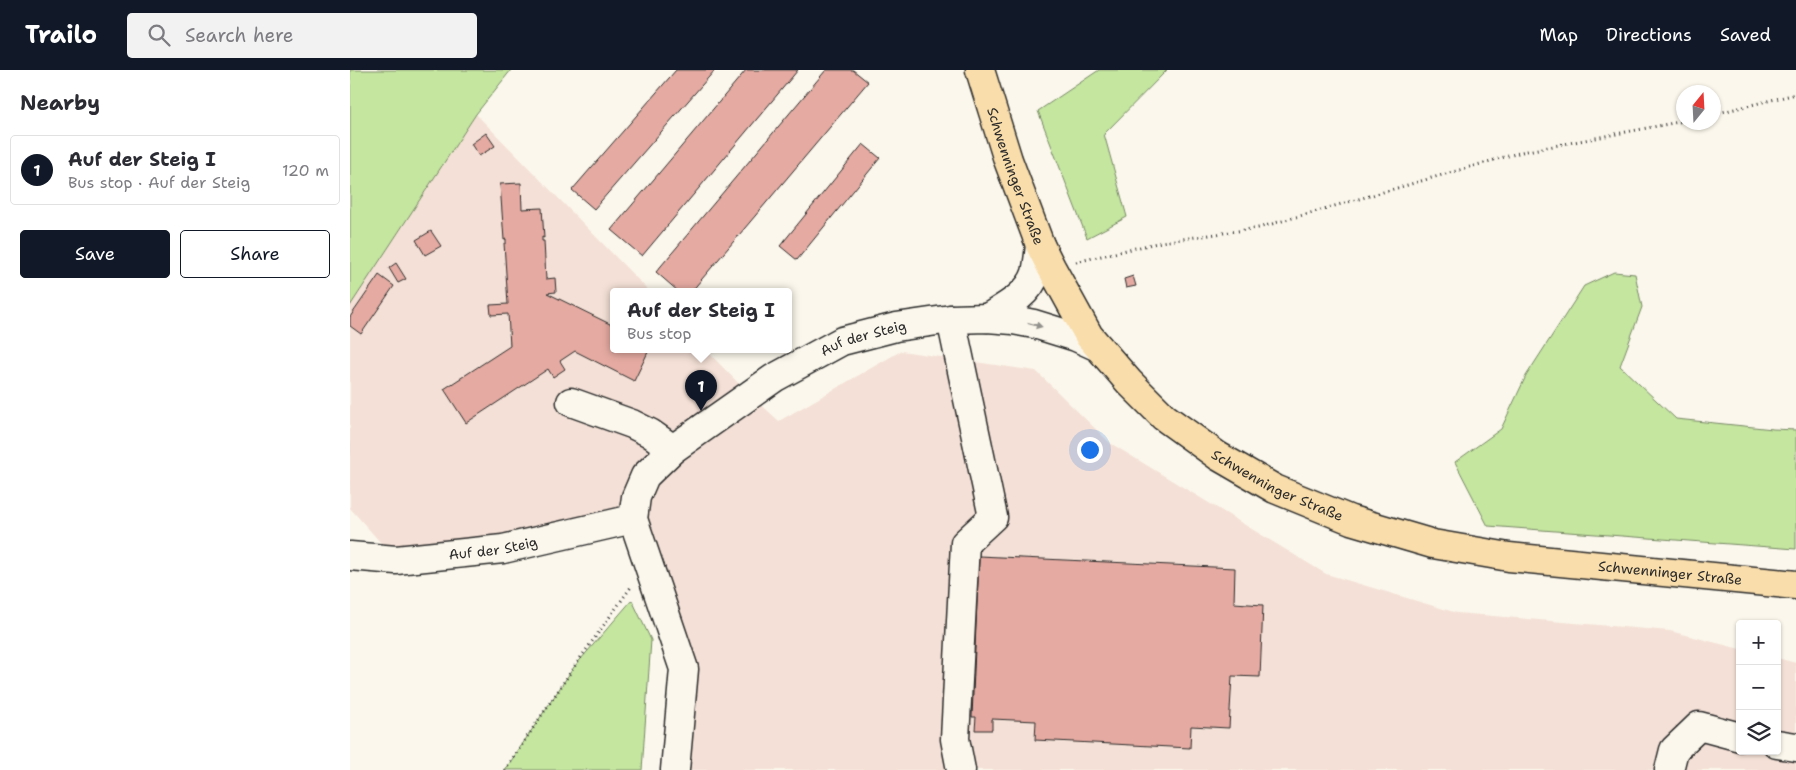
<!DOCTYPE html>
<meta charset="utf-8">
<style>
:root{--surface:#fff;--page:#f2f2f3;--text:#2b2b33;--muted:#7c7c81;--line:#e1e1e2;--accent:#111827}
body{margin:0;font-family:"Shantell Sans",sans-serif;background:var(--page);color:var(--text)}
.controls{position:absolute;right:15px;bottom:15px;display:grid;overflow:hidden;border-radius:5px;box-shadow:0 1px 4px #0004}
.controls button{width:45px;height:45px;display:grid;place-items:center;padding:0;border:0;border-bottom:1px solid var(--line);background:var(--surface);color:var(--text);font:25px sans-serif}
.compass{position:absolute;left:1326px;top:15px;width:45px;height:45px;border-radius:50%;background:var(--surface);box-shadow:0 1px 4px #0004;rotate:18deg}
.you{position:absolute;left:739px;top:379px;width:18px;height:18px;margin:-12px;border:4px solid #fff;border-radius:50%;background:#1a73e8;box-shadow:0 0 0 8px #1a73e833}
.badge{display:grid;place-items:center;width:32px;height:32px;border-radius:50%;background:var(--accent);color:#fff;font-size:16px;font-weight:700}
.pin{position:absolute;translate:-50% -41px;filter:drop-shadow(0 1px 2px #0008)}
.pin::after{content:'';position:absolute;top:26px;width:18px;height:15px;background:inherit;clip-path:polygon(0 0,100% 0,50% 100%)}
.popup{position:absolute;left:260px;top:218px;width:182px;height:65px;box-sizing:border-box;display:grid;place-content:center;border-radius:5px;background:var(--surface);filter:drop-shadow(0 1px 4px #0005);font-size:16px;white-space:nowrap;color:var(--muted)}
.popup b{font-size:19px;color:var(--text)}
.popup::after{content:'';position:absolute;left:50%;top:100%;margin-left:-10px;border:10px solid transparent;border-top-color:var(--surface)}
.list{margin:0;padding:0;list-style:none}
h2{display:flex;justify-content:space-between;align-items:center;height:65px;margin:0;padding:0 20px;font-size:21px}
h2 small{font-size:16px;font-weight:400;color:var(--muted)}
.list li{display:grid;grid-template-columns:32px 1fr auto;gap:15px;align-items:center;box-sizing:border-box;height:70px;margin:0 10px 10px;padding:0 10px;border:1px solid var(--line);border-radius:5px}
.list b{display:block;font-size:19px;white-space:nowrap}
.list p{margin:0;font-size:16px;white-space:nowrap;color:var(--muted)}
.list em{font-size:16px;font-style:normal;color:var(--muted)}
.actions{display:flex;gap:10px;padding:15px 20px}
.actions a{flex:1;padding:11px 0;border:1px solid var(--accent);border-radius:5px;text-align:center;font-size:18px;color:var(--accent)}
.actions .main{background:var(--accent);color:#fff}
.icon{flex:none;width:28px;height:28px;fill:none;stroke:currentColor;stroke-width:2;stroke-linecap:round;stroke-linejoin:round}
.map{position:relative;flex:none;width:1446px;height:700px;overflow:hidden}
header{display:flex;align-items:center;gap:30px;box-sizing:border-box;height:70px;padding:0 25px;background:var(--accent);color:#fff}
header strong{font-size:24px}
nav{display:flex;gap:28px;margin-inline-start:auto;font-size:18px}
.search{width:350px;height:45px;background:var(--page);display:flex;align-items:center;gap:12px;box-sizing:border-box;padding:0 18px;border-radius:5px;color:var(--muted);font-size:19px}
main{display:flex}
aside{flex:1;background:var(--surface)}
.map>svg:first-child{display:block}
.built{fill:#f4e0d6}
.green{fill:#c4e69f;stroke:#788865}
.building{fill:#e5aba2;stroke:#2b2b2b}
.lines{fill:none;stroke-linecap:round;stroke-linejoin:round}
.minor-casing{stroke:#2b2b2b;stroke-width:31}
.major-casing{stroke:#2b2b2b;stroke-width:31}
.path{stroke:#2b2b2b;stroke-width:3;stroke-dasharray:1 4;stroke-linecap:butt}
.minor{stroke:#fbf7ec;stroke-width:28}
.major{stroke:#f9ddab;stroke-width:28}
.oneway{fill:#93918c}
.labels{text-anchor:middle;stroke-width:4;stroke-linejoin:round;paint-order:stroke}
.street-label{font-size:14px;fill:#2b2b2b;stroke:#fbf7ec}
</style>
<header>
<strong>Trailo</strong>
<div class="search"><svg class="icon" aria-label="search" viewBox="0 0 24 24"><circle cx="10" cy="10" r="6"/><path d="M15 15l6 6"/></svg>Search here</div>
<nav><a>Map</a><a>Directions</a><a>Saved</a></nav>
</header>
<main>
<aside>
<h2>Nearby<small></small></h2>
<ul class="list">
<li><span class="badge">1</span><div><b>Auf der Steig I</b><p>Bus stop · Auf der Steig</p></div><em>120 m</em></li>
</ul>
<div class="actions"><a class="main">Save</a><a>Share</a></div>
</aside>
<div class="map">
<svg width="1446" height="700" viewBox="0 0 1446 700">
<rect width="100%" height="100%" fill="#fbf7ec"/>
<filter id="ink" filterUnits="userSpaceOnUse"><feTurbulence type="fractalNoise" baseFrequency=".02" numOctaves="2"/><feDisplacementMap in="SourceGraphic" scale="10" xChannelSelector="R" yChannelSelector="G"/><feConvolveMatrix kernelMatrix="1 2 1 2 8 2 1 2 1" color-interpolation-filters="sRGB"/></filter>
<g filter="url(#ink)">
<!-- built -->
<path class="built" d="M126,44L300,222H264V280H356L395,320L429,351L551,281L686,301L760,373L976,504L1107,543L1320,561L1390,579V681H1427V588L1446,593V700H325L334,599L283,449L46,490L0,438V236Z"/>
<!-- green -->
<g class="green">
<path d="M0,0H161L126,44L0,236Z"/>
<path d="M749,0H817L754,64L777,147L737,168L688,41Z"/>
<path d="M1264,202L1285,204L1292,237L1270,296L1326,349L1423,359L1446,360V479L1138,456L1105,392L1151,359L1176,306L1234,216Z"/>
<path d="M282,530L301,570L292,700H155L224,597Z"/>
</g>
<!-- building -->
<g class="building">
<path d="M326,0H365L244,139L222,120Z"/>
<path d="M396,0H448L292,186L261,160Z"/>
<path d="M476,0H503L518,12L341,222H329L306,202Z"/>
<path d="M136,63L145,76L129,86L121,74Z"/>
<path d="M513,74L530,88L447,190L430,176Z"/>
<path d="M171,113L172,139L192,138L194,168L192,167V171H194L196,209L205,208L206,222L197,223L264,256V280H299L284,311L225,281L210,291L215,299L203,307L198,299L116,353L94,319L160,276L158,244L141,245L140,235L158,234L154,173H156V169L154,170L150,114Z"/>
<path d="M81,161L91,176L75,185L66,170Z"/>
<path d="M46,193L56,209L48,213L39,198Z"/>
<path d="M29,205L44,216L11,264L0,256V247Z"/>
<path d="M783,206L786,216L776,218L774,209Z"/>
<path d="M629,486L885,498L884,533L913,535L910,607L882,606L879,658L841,656L840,678L685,670L686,651L642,649V660H625L626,647H622Z"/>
</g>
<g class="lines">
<defs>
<g id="minor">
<path d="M637,248C655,237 679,225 686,203C688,194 689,184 690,175"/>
<path d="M601,249L643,447L615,473L605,669L611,700"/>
<path d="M221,332L282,354L300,363L323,379"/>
<path id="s1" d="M0,486L46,490L153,479L283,449"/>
<path d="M1427,674L1446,677"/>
<path id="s2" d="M325,700L334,599L283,449L286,427L295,406L323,379L424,308L492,271L546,257L601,249L637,248L663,250L684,254L726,267L748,277"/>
<path d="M1319,700L1324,680L1349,656L1390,667"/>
</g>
<g id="major">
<path id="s3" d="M630,0L658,90L690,175L701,197L739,266L779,312L814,347L868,386L925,419L1001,450L1083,474L1159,487L1446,515"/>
</g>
</defs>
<!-- minor casing -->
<use href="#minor" class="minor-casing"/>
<!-- major casing -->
<use href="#major" class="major-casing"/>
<!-- path -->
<g class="path">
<path d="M1364,44L1446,24"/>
<path d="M726,192L811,172L908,158L1172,82L1334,51"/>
<path d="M155,700L224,597L281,517"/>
</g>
<!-- minor -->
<use href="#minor" class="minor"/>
<!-- major -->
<use href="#major" class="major"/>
</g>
<!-- one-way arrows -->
<defs><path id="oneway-solid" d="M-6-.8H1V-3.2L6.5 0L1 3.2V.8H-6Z" transform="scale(1.25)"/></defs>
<use class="oneway" href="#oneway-solid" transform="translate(685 255) rotate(15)"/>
</g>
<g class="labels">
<!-- street labels -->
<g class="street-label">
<text dy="5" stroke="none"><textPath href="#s3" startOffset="112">Schwenninger Straße</textPath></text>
<text dy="5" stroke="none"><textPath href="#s2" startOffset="566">Auf der Steig</textPath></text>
<text dy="5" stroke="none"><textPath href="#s3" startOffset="532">Schwenninger Straße</textPath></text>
<text dy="5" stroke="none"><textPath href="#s1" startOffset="144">Auf der Steig</textPath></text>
<text dy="5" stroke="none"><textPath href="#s3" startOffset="938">Schwenninger Straße</textPath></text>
</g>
</g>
</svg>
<div class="controls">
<button>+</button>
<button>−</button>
<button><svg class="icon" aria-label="layers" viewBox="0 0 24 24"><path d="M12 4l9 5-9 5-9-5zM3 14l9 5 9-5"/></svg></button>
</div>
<svg class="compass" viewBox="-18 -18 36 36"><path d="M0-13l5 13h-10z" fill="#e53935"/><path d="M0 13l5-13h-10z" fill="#7c7c81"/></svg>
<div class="you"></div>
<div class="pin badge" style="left:351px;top:341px">1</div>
<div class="popup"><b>Auf der Steig I</b>Bus stop</div>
</div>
</main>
